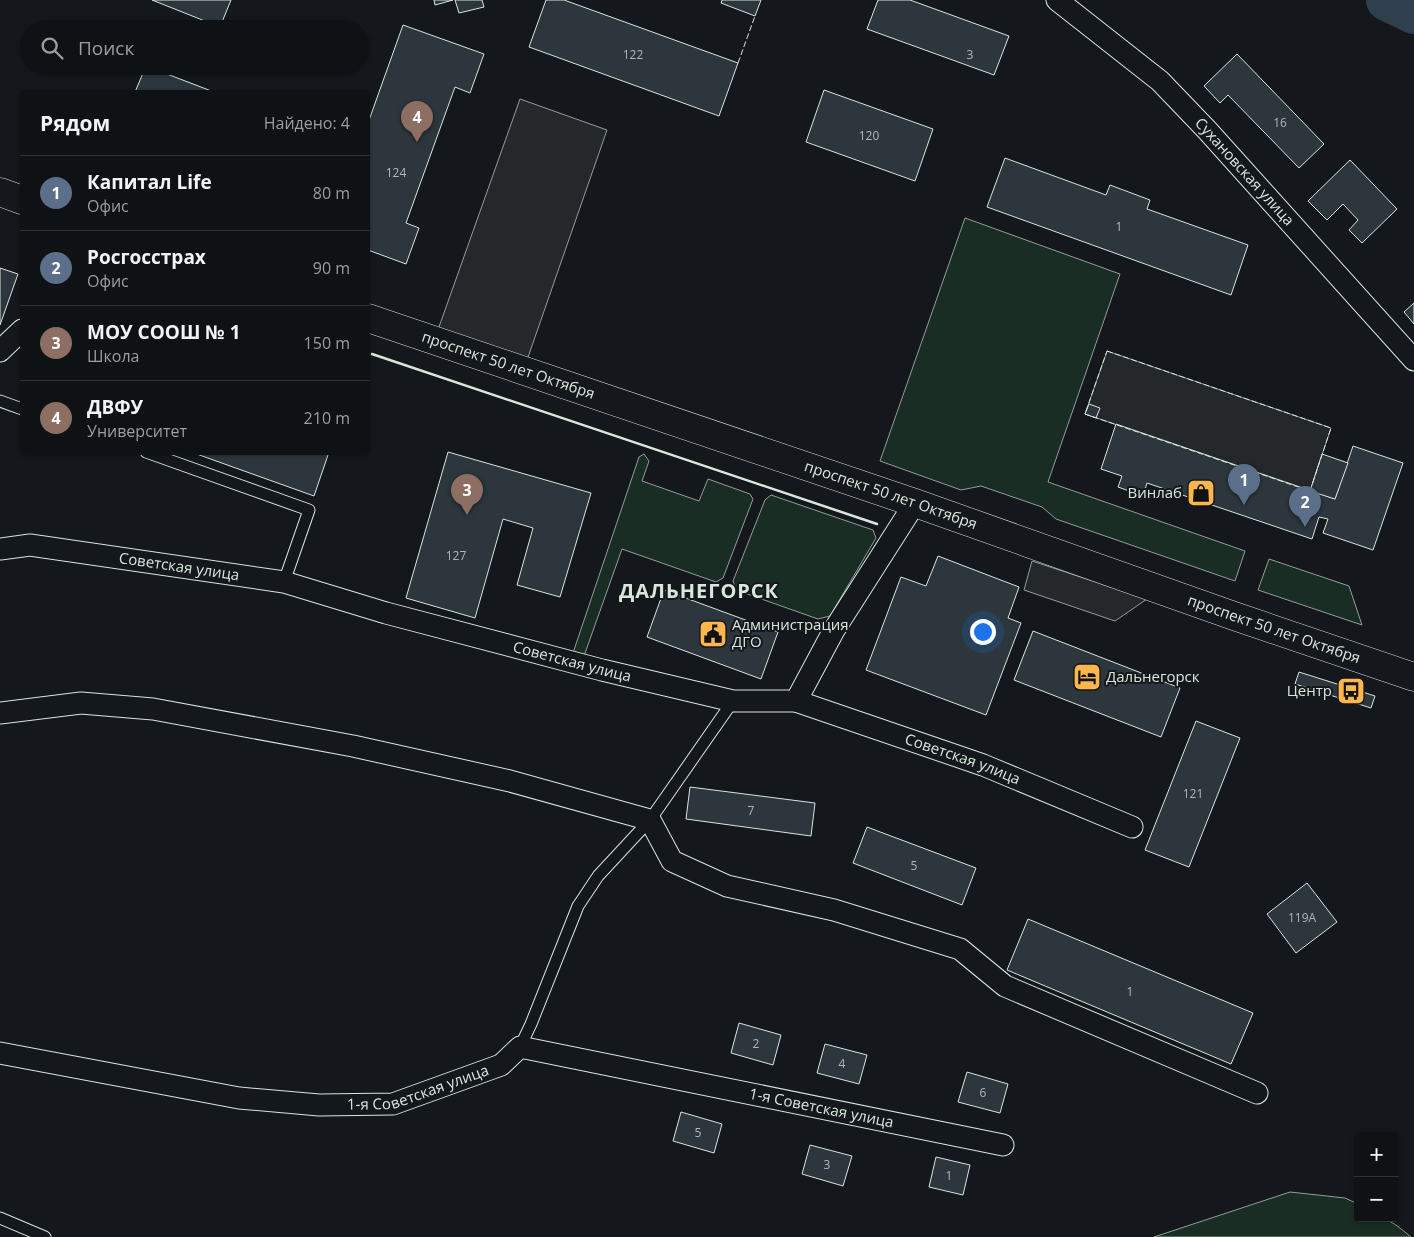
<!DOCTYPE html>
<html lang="ru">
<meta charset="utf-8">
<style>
:root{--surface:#0f1215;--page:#181b1e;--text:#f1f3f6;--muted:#9b9ea0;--line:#2f3234;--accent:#ffb74d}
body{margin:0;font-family:"Open Sans",sans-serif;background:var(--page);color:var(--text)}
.controls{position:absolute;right:15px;bottom:15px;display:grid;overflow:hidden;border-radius:5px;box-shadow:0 1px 4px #0004}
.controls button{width:45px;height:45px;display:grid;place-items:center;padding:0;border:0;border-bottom:1px solid var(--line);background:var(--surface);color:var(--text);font:25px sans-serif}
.you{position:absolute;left:982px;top:631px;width:18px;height:18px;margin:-12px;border:4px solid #fff;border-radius:50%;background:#1a73e8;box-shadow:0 0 0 8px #1a73e833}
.badge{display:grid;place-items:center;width:32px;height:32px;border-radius:50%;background:var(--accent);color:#fff;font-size:16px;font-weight:700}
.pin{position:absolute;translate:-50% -41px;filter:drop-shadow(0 1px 2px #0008)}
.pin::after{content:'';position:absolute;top:26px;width:18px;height:15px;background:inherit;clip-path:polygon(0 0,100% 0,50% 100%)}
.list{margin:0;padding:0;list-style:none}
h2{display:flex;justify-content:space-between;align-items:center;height:65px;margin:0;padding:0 20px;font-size:21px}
h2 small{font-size:16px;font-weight:400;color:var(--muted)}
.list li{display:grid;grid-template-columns:32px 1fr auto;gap:15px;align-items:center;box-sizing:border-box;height:75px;padding:0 20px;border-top:1px solid var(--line)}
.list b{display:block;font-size:19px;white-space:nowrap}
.list p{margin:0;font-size:16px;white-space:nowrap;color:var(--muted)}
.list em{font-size:16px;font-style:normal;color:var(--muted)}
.icon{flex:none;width:28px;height:28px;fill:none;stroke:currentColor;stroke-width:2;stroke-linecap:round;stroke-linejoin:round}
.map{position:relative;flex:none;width:1414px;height:1237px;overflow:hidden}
.search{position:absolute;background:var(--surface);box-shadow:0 1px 4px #0004;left:20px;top:20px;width:350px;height:55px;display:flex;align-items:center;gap:12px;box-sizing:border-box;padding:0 18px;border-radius:28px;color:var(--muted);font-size:19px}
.panel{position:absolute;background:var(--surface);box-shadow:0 1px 4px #0004;left:20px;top:90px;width:350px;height:365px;border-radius:5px}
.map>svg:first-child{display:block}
.green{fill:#1a2d24;stroke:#939e99}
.parking{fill:#24282b;stroke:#939e99}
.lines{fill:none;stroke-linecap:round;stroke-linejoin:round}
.river{stroke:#2f3f4d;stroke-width:42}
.building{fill:#2c363c;stroke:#d8e6dc}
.lane-casing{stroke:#d8e6dc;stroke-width:13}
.street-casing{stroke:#d8e6dc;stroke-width:23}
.primary-casing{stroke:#d8e6dc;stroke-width:29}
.lane{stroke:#14181c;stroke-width:11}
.street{stroke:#14181c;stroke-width:21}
.primary{stroke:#14181c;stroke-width:28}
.fence{stroke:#d8e6dc;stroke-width:1;stroke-dasharray:6 2.5;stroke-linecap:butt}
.wall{stroke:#d8e6dc;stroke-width:2.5}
.labels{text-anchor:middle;stroke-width:4;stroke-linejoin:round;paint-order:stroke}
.number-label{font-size:12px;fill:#adbab4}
.street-label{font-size:15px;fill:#d8e6dc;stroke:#14181c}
.poi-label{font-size:15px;fill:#d8e6dc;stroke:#14181c;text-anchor:end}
.district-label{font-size:20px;font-weight:bold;letter-spacing:1px;fill:#d8e6dc;stroke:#14181c}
</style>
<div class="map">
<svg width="1414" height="1237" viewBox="0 0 1414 1237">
<rect width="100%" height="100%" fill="#14181c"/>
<!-- green -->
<g class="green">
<path d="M965,218L1120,274L1048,482L1245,551L1235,581L1056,519L1042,507L981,486L961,490L880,461Z"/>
<path d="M644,454L649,461L642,481L699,501L708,479L750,494L753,499L723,578L716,582L622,549L584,656L573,653L639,457Z"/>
<path d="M771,495L873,530L876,538L830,616L818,619L736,590L733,581L765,500Z"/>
<path d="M1269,559L1349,586L1362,625L1258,590Z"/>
<path d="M1290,1192L1345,1198L1358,1204V1218C1388,1218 1388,1218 1411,1237H1154Z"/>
</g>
<!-- parking -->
<g class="parking">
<path d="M520,99L607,130L526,363L434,341Z"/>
<path d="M1107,351L1331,428L1310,491L1085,414Z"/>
<path d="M1032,561L1147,599L1115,621L1024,590Z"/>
</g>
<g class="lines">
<!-- river -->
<path class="river" d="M1387,0L1414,13"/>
</g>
<!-- building -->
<g class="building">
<path d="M152,0H231L220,27Z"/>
<path d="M434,0H453L435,5Z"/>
<path d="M455,0H482L484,7L459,13Z"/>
<path d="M546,0H564L738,63L719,116L529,47Z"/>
<path d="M722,0H761L755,16L721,3Z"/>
<path d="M878,0H910L1009,36L994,75L867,29Z"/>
<path d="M403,25L484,54L470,93L455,87L406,223L419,228L406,264L368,250V123Z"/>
<path d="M1237,54L1324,144L1299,168L1228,95L1220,103L1204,86Z"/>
<path d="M146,66L214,92H135Z"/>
<path d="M824,90L933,129L915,181L806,142Z"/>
<path d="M1005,158L1106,195L1110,185L1150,200L1147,209L1248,245L1231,295L987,207Z"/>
<path d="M1350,160L1397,209L1362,243L1349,230L1358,220L1343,204L1327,220L1308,201Z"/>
<path d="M0,268L18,274L0,325Z"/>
<path d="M1414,303V324L1404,312Z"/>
<path d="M1089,404L1100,408L1096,418L1085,414Z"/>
<path d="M1116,424L1335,499L1353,446L1403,463L1373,550L1323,533L1328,519L1319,517L1312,539L1147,483L1143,496L1118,487L1122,476L1101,469Z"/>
<path d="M191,452H329L314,496Z"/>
<path d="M448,452L591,493L560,597L517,585L533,528L503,519L475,618L406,598Z"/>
<path d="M1322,454L1348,463L1335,499L1310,491Z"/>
<path d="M938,556L1019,587L1008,618L1021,623L986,715L866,670L901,577L926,586Z"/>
<path d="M664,590L778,632L761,679L647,637Z"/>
<path d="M1033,631L1180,688L1161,737L1014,680Z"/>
<path d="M1299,672L1375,696L1371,708L1295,684Z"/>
<path d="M1196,721L1240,738L1189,867L1145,850Z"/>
<path d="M690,787L815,803L811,836L686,819Z"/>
<path d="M867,827L976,868L962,905L853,863Z"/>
<path d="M1307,883L1337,922L1296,953L1267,914Z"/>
<path d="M1028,919L1253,1013L1231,1064L1007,970Z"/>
<path d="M739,1023L781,1035L773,1065L731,1053Z"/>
<path d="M825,1044L867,1055L859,1084L817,1073Z"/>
<path d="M967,1072L1008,1084L1000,1113L958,1102Z"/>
<path d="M681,1112L722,1124L714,1153L673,1141Z"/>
<path d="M810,1145L852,1156L843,1186L802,1174Z"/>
<path d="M936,1157L970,1165L963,1195L929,1187Z"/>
</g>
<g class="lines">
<defs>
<g id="lane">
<path d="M0,401L22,409"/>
<path d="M146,452L309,510L284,582"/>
<path d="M520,1047L531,1024L578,906L598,876L650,820L733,701"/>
<path d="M0,1218L45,1237"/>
</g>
<g id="street">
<path id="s1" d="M1057,0L1160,81L1207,130L1414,360"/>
<path d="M0,351L22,330"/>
<path id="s2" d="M0,549L30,545L284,582L386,613L602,670L733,701H796L983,765L1132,827"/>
<path d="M796,701L834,630L915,503"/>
<path d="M0,713L81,703L153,709L353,746L510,781L650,820L672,861L727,886L834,910L960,949L1005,986L1257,1093"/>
<path id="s3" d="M0,1053L239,1098L319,1105L393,1104L501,1065L520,1047L1003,1145"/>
</g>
<g id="primary">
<path d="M0,192L22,200"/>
<path id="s4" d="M368,318L915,503L1234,616L1414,677"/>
</g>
</defs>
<!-- lane casing -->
<use href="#lane" class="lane-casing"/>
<!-- street casing -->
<use href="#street" class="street-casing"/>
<!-- primary casing -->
<use href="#primary" class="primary-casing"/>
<!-- lane -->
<use href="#lane" class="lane"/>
<!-- street -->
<use href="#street" class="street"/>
<!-- primary -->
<use href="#primary" class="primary"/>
<!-- fence -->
<g class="fence">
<path d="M738,63L755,16"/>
<path d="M1107,351L1331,428L1310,491L1085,414Z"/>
</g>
<!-- wall -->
<path class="wall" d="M372,354L877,524"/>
</g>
<!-- icons -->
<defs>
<symbol id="shop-square" viewBox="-11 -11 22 22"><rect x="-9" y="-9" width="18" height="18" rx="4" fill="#ffb74d" stroke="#14181c"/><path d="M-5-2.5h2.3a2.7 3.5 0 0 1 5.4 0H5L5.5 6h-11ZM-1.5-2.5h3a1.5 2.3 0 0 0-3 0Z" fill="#111"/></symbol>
<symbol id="civic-square" viewBox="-11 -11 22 22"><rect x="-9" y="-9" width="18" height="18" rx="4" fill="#ffb74d" stroke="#14181c"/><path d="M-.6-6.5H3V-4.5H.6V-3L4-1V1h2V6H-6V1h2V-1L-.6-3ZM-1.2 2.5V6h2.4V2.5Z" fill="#111"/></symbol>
<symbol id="hotel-square" viewBox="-11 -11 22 22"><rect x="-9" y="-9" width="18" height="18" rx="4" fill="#ffb74d" stroke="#14181c"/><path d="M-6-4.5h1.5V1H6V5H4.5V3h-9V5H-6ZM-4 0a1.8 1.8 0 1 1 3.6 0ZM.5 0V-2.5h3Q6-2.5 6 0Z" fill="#111"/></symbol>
<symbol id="bus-square" viewBox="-11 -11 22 22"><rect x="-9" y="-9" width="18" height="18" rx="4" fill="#ffb74d" stroke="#14181c"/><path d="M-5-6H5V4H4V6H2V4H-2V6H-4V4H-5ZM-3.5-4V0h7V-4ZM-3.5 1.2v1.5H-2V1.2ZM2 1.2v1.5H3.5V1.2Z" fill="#111"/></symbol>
</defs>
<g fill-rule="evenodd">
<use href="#shop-square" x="1185" y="477" width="32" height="32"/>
<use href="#civic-square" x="697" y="618" width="32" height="32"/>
<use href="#hotel-square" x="1071" y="661" width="32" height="32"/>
<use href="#bus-square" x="1335" y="675" width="32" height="32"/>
</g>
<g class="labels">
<!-- number labels -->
<g class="number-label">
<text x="633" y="59">122</text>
<text x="970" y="59">3</text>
<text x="1280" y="127">16</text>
<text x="869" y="140">120</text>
<text x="396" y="177">124</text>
<text x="1119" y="231">1</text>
<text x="456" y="560">127</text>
<text x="1193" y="798">121</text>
<text x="751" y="815">7</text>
<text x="914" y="870">5</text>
<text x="1302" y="922">119А</text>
<text x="1130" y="996">1</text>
<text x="756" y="1048">2</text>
<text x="842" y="1068">4</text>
<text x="983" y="1097">6</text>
<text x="698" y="1137">5</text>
<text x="827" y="1169">3</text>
<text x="949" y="1180">1</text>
</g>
<!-- street labels -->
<g class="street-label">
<text dy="5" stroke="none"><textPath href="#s1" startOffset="255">Сухановская улица</textPath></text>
<text dy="5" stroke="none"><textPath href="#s4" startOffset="148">проспект 50 лет Октября</textPath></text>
<text dy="5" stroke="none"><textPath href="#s4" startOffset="552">проспект 50 лет Октября</textPath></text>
<text dy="5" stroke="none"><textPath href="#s2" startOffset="181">Советская улица</textPath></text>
<text dy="5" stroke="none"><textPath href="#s4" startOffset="958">проспект 50 лет Октября</textPath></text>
<text dy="5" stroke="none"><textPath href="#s2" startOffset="586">Советская улица</textPath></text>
<text dy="5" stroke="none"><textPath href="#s2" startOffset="991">Советская улица</textPath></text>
<text dy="5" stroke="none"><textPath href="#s3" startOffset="425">1-я Советская улица</textPath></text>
<text dy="5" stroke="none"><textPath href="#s3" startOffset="846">1-я Советская улица</textPath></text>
</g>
<!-- poi labels -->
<g class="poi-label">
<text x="1182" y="498">Винлаб</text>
<text x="732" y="630" text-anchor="start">Администрация<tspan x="732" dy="17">ДГО</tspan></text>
<text x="1106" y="682" text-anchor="start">Дальнегорск</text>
<text x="1332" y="696">Центр</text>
</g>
<!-- district labels -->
<g class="district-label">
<text x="699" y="598">ДАЛЬНЕГОРСК</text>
</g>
</g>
</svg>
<div class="controls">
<button>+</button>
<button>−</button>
</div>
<div class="you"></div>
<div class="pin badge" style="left:1244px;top:505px;background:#5c6f8a">1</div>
<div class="pin badge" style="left:1305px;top:527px;background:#5c6f8a">2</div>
<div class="pin badge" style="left:467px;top:515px;background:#8d6e63">3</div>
<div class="pin badge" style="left:417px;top:142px;background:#8d6e63">4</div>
<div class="search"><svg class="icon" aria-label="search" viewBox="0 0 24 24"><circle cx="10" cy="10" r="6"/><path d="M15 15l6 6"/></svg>Поиск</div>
<section class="panel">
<h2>Рядом<small>Найдено: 4</small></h2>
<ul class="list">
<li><span class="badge" style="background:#5c6f8a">1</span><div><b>Капитал Life</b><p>Офис</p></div><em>80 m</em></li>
<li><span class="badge" style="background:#5c6f8a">2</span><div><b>Росгосстрах</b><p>Офис</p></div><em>90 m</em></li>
<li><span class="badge" style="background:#8d6e63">3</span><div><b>МОУ СООШ № 1</b><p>Школа</p></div><em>150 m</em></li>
<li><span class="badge" style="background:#8d6e63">4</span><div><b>ДВФУ</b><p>Университет</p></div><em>210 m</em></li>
</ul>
</section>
</div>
